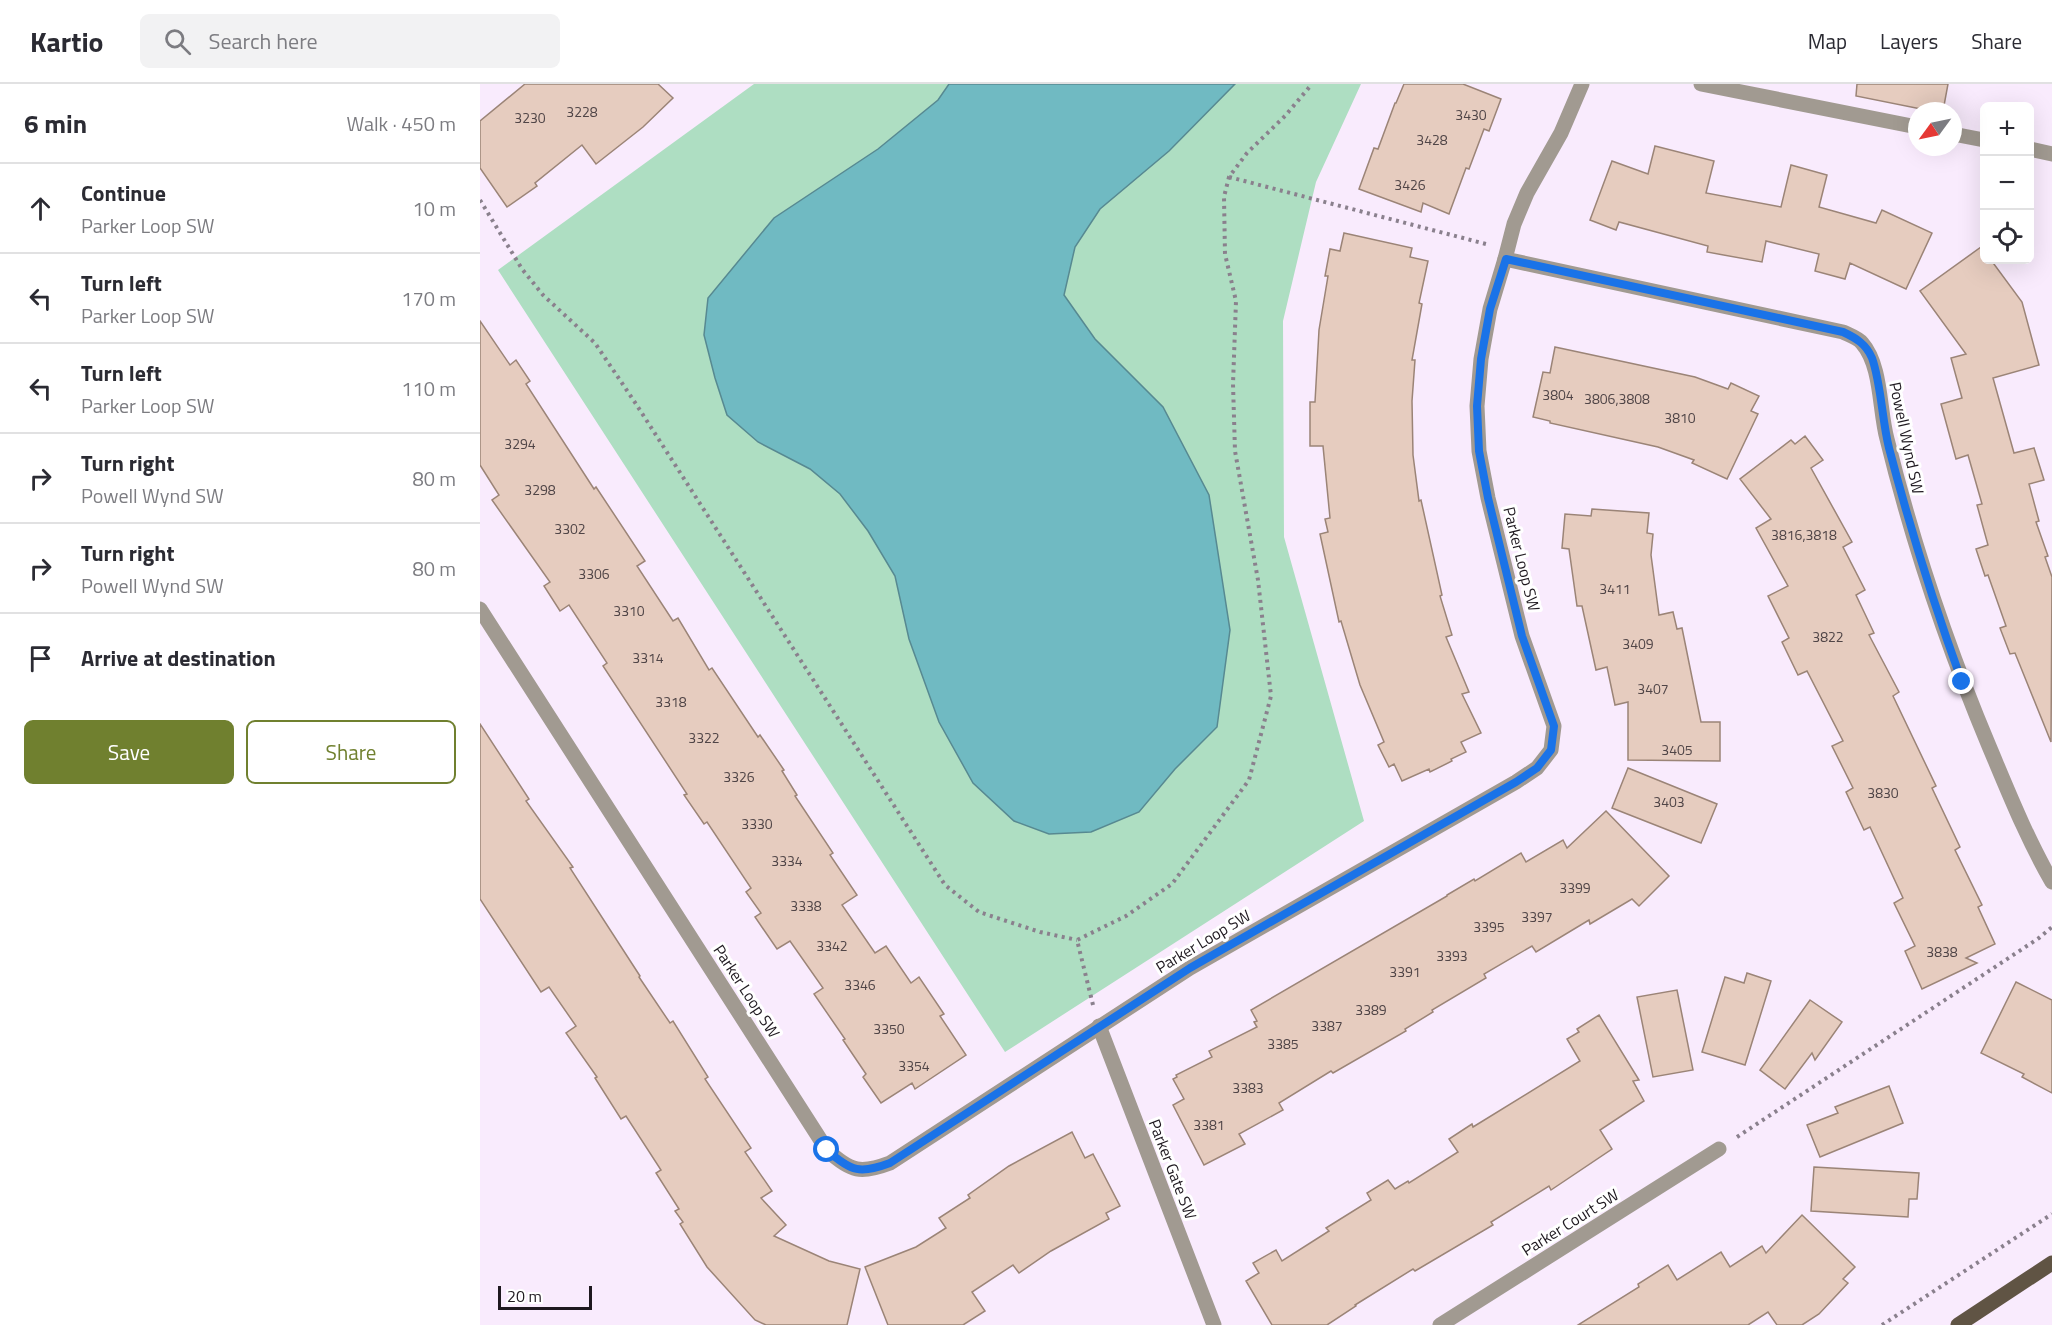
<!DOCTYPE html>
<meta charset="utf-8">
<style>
:root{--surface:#fff;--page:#f2f2f3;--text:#2b2b33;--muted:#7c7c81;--line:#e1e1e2;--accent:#70802f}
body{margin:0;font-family:"Titillium Web",sans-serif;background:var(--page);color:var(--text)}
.controls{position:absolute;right:18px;top:18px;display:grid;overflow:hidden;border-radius:9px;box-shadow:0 6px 24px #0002}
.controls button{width:54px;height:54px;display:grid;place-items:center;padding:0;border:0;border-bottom:2px solid var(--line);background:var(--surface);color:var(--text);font:30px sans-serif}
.compass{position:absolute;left:1428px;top:18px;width:54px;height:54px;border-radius:50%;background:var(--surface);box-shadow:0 6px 24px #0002;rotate:237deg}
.scale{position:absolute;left:18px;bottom:15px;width:94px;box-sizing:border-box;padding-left:6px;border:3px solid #1e181f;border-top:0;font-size:16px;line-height:21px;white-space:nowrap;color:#1e181f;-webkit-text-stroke:4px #fff;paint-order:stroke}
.stop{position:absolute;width:18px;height:18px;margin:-14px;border:4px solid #1a73e8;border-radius:50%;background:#fff}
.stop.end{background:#1a73e8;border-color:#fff;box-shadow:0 2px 6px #0008}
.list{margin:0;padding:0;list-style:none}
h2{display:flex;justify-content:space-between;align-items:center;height:78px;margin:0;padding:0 24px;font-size:26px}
h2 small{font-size:20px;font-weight:400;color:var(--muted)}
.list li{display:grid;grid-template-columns:39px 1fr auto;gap:18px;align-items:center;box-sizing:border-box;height:90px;padding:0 24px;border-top:2px solid var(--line)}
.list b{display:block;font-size:22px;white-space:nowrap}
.list p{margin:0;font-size:20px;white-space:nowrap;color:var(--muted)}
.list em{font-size:20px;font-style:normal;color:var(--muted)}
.actions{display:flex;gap:12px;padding:18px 24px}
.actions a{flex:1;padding:14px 0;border:2px solid var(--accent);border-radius:9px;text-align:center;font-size:21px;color:var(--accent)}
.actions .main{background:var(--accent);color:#fff}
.icon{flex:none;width:33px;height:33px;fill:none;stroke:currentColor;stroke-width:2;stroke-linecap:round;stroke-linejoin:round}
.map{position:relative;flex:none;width:1572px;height:1241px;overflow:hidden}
header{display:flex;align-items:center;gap:36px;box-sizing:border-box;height:84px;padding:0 30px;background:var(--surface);border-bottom:2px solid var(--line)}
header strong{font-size:28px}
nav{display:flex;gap:33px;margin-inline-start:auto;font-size:21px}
.search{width:420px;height:54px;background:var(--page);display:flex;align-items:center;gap:15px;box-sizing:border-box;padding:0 21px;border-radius:9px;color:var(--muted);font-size:22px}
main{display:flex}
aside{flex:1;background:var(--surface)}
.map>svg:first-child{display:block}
.green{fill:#aedec2}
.water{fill:#70bac2;stroke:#578991;stroke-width:1.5}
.building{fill:#e6ccbf;stroke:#9b8477;stroke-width:1.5}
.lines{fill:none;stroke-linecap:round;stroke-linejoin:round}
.path{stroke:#8a808d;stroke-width:4;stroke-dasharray:3 4.5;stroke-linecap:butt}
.minor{stroke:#a19a91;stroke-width:15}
.major{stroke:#605444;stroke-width:15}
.route{stroke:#1a73e8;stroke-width:8}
.labels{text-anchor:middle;stroke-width:6;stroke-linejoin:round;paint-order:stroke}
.number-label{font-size:14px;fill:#504547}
.street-label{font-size:16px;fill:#1e181f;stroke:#fff}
</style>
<header>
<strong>Kartio</strong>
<div class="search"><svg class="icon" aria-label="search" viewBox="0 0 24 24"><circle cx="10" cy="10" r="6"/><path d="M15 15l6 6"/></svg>Search here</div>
<nav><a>Map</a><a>Layers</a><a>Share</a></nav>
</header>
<main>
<aside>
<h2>6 min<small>Walk · 450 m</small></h2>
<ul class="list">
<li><svg class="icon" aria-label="ahead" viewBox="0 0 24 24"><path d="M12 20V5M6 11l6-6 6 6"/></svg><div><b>Continue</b><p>Parker Loop SW</p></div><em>10 m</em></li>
<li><svg class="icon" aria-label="left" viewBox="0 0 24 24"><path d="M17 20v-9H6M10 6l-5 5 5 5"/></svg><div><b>Turn left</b><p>Parker Loop SW</p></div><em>170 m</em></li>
<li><svg class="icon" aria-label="left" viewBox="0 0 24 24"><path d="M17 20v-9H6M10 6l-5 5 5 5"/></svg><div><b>Turn left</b><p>Parker Loop SW</p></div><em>110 m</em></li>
<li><svg class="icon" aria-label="right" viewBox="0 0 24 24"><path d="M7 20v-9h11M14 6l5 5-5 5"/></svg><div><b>Turn right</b><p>Powell Wynd SW</p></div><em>80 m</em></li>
<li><svg class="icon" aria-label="right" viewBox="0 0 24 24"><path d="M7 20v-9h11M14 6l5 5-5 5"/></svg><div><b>Turn right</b><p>Powell Wynd SW</p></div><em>80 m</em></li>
<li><svg class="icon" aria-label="arrive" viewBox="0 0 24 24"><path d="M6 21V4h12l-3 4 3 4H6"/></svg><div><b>Arrive at destination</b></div></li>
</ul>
<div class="actions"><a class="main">Save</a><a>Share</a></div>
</aside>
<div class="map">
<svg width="1572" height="1241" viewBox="0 0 1572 1241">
<rect width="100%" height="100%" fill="#f9ebfd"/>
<!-- green -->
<path class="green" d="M274,0H881L836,98L803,237L804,453L884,737L525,968L18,186Z"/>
<!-- water -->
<path class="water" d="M469,0H755L689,67L620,125L595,163L584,211L615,255L683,323L729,411L750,546L737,643L695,685L659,728L611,748L569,750L534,737L493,699L459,638L429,555L415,492L388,447L360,410L330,385L278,358L247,331L235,294L224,251L228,214L294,134L398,65L458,16Z"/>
<!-- building -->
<g class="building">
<path d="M45,0H178L193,14L163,43L116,80L102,61L55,99L57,102L27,123L0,84V37Z"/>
<path d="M924,0H983L1021,15L1009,47L1004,45L989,85L986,84L969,130L943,119L941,128L879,105L894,64L898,65L915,19H916Z"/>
<path d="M1377,0H1468L1463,27H1451L1376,12Z"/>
<path d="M1175,62L1234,77L1226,109L1301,123L1311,81L1347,91L1339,123L1396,139L1402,126L1452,149L1426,205L1370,179L1365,195L1335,187L1339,170L1286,157L1282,178L1227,168L1228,162L1139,138L1136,146L1110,136L1132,77L1168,90Z"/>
<path d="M864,149L932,164L930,173L948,177L939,219L942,220L932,276H935L932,317L933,371L939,417L941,416L962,511L960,512L972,551L966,553L989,608L982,610L1001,649L981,658L986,668L971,675L972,677L950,688L949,685L922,697L914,680L909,683L898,661L904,658L880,601L861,537L859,538L840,450L848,448L845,435L850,434L843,362H830V318H835L839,246L848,192H845L850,165L860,167Z"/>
<path d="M1501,163L1504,167V176H1511L1542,218L1559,281L1513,294L1534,369L1554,364L1564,396L1549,400L1559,437L1556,438L1568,472L1565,473L1572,493L1571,658L1535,569L1530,570L1520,544L1526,542L1508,491L1505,492L1496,465L1508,461L1497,421L1502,420L1488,371L1476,375L1461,320L1482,314L1471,274L1486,270L1440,207Z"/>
<path d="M0,237L30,281L36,276L50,297L46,300L114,405L116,403L165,477L157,482L193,537L198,534L229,586L232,584L278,653L280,651L304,686L302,687L317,711L315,712L353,769L350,771L377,811L362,821L395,869L406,862L431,899L439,893L464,930L460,932L486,971L435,1005L432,999L401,1019L383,993L386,990L363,956L365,955L334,910L343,904L310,857L297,865L275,833L281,829L266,808L271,804L227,738L224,740L204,711L207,710L123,582L127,579L89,521L80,527L64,502L70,498L12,416L19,411L0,381Z"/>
<path d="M1075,263L1215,293L1248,305L1251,299L1279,312L1271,327L1278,330L1247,395L1212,379L1214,376L1178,363L1070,339V337L1053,333L1063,288L1070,289Z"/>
<path d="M1325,352L1343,376L1331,384L1372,458L1363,463L1385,506L1376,511L1394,549L1389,551L1419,608L1413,612L1456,702L1452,704L1480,763L1475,766L1502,821L1498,823L1515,860L1486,874L1497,879L1442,905L1425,867L1435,862L1414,819L1423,814L1390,743L1384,746L1366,708L1373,704L1352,662L1363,657L1327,587L1318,591L1302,558L1309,554L1288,512L1308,502L1276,444L1291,435L1260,395L1311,356L1315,360Z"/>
<path d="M1112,425L1169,429L1167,449L1173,450L1171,471L1179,531L1193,528L1197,545L1202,544L1221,638H1240V677L1148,676V618L1135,621L1127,583L1116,586L1102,522H1097L1089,465L1082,464L1085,430L1111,432Z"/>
<path d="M0,640L49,715L46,717L93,783L90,784L160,892L159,893L190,939L193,937L228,993L225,995L271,1064L265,1068L292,1107L281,1114L306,1141L294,1152L349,1177L380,1185L367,1241H286L275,1236L227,1183L200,1140L203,1138L195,1127L199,1125L176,1089L181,1086L146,1032L141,1035L115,994L117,993L86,949L96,942L69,903L61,908L0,815Z"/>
<path d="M1148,684L1237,720L1221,759L1132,724Z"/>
<path d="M1126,727L1189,792L1159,822L1152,815L1110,840L1109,836L1056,868L1052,862L1004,890L1006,894L952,926L953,928L925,945L926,947L853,989L851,987L799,1019L803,1026L759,1050L765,1060L724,1081L693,1021L704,1015L693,995L697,993L696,991L732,973L729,967L777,943L774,938L777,937L771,926L967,812V811L994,795L995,797L1041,769L1046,778L1083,756L1087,764Z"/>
<path d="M1267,889L1291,897L1265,981L1222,968L1245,893L1264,899Z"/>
<path d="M1536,898L1572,916V1009L1542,993L1544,990L1501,969Z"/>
<path d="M1197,906L1213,986L1173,993L1157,913Z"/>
<path d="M1330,916L1362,938L1335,976L1332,969L1305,1005L1280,986Z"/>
<path d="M1119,931L1159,996L1153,997L1164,1017L1120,1046L1132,1065L1071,1106L1069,1102L1011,1138L1013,1141L935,1187L933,1185L875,1221L876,1222L847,1241H792L766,1197L779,1189L773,1179L796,1166L802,1177L849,1147L846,1144L891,1116L887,1109L908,1096L915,1105L928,1097L929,1099L978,1068L969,1055L992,1040L993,1043L1100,977L1087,955L1099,948L1097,945Z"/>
<path d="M1409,1002L1423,1039L1340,1073L1327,1041L1358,1029L1355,1023Z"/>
<path d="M592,1048L605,1074L613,1070L640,1122L626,1129L629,1135L571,1167L539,1189L533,1181L492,1208L505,1227L483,1241H408L385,1183L436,1163L466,1144L459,1134L490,1114L488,1111L529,1082Z"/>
<path d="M1334,1083L1439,1089L1437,1115H1429L1428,1133L1331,1127Z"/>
<path d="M1322,1131L1375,1183L1363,1195L1368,1199L1339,1230L1322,1241H1297L1288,1228L1268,1241H1098L1159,1203L1158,1200L1188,1181L1197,1196L1241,1168L1250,1183L1282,1162L1286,1169Z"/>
</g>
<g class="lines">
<!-- path -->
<g class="path">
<path d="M749,93L1006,160"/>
<path d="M0,116L42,185L63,211L115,259L156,320L465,801L499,828L560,848L597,856"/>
<path d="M613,921L597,856L646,832L692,800L769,696L791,612L778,496L755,367L753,300L756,217L745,170L744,113L749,93L767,69L805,32L832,0"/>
<path d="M1257,1053L1559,854L1572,843"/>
<path d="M1402,1241L1572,1130"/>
</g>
<!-- minor -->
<g class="minor">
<path d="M1221,0L1437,43"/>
<path d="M1473,50L1504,56"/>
<path d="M1550,65L1572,70"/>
<path d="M1025,175L1363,248C1369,251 1378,254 1382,259C1402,282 1399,326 1407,355C1433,460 1467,562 1509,662C1528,707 1547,755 1572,798"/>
<path d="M0,525L347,1066C371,1088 381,1090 410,1079L710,884L1036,698L1057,684L1071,666L1074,642L1042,552L1008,414L999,367L997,322L1001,275L1010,225L1025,175L1034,140L1047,109L1081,49L1102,0"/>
<path d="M619,942L734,1241"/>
<path d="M960,1241L1239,1065"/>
</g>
<!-- major -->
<path class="major" d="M1478,1241L1572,1179"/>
</g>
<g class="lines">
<!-- route -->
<path class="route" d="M347,1066C371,1088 381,1090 410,1079L710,884L1036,698L1057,684L1071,666L1074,642L1042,552L1008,414L999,367L997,322L1001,275L1010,225L1026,175L1363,248C1376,254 1386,260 1392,274C1401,299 1402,336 1409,364C1430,444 1454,521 1482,598"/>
</g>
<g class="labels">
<!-- number labels -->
<g class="number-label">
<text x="102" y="33">3228</text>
<text x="991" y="36">3430</text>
<text x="50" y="39">3230</text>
<text x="952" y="61">3428</text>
<text x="930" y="106">3426</text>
<text x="1078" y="316">3804</text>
<text x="1137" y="320">3806,3808</text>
<text x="1200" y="339">3810</text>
<text x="40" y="365">3294</text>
<text x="60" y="411">3298</text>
<text x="90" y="450">3302</text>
<text x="1324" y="456">3816,3818</text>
<text x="114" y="495">3306</text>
<text x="1135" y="510">3411</text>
<text x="149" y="532">3310</text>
<text x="1348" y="558">3822</text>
<text x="1158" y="565">3409</text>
<text x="168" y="579">3314</text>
<text x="1173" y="610">3407</text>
<text x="191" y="623">3318</text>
<text x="224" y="659">3322</text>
<text x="1197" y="671">3405</text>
<text x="259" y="698">3326</text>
<text x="1403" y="714">3830</text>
<text x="1189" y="723">3403</text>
<text x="277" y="745">3330</text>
<text x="307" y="782">3334</text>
<text x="1095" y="809">3399</text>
<text x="326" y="827">3338</text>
<text x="1057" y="838">3397</text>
<text x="1009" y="848">3395</text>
<text x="352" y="867">3342</text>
<text x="1462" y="873">3838</text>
<text x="972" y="877">3393</text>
<text x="925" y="893">3391</text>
<text x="380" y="906">3346</text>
<text x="891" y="931">3389</text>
<text x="847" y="947">3387</text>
<text x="409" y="950">3350</text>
<text x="803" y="965">3385</text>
<text x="434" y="987">3354</text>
<text x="768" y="1009">3383</text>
<text x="729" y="1046">3381</text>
</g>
<!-- street labels -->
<g class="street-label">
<text transform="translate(1427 354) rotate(78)" y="6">Powell Wynd SW</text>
<text transform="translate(1042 475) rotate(76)" y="6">Parker Loop SW</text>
<text transform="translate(723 857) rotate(-31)" y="6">Parker Loop SW</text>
<text transform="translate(267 907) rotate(57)" y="6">Parker Loop SW</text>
<text transform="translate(693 1085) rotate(69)" y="6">Parker Gate SW</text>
<text transform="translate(1090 1138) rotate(-32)" y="6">Parker Court SW</text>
</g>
</g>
</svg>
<div class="controls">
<button>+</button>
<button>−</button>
<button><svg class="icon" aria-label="locate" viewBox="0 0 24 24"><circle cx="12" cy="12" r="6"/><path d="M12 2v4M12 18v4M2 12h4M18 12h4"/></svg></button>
</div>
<svg class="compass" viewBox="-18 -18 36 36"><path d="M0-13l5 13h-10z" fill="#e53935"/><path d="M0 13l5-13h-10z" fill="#7c7c81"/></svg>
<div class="scale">20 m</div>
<div class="stop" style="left:347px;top:1066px"></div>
<div class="stop end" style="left:1482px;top:598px"></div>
</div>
</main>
